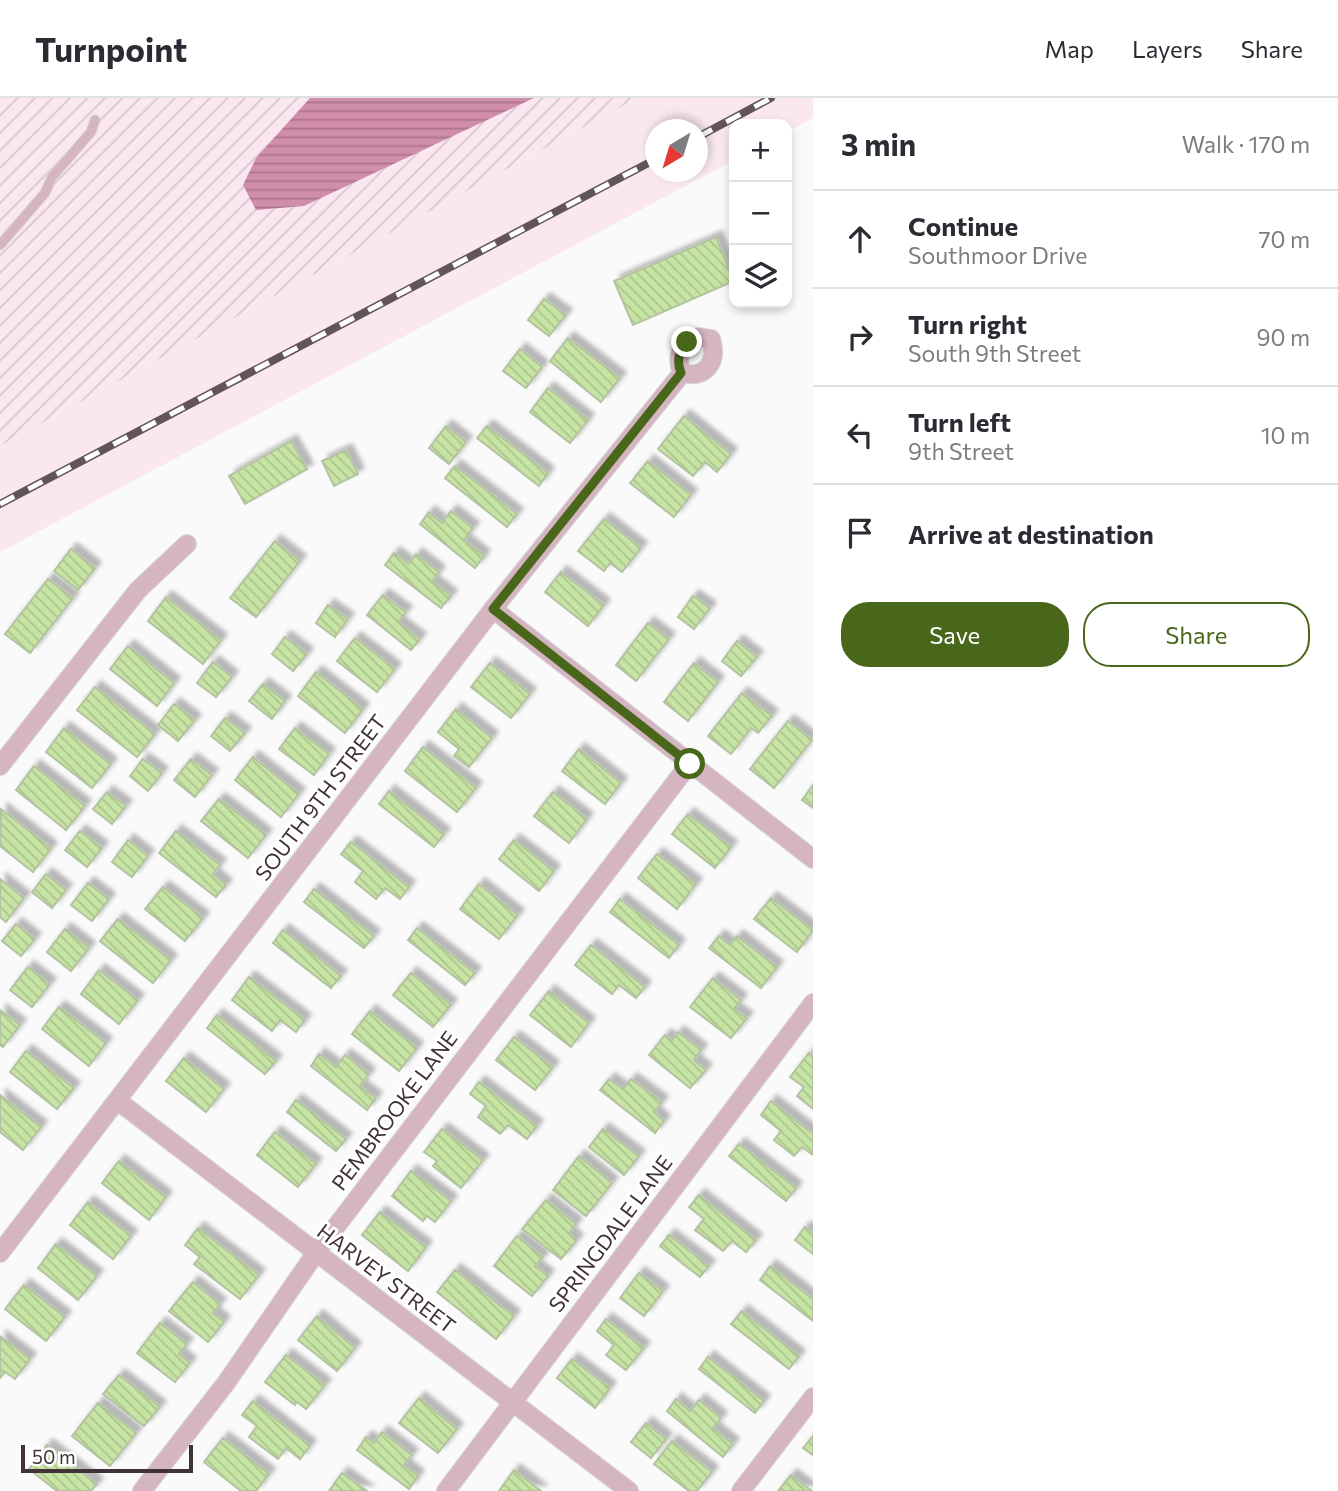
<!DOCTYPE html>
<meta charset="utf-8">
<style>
:root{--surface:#fff;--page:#f7f7f7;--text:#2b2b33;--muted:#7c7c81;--line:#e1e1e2;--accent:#49671b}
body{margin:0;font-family:Commissioner,sans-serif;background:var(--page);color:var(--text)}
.controls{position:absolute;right:21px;top:21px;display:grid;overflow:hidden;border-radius:14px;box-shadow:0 4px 10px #0003}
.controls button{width:63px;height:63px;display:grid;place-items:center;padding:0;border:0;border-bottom:2px solid var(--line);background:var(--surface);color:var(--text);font:35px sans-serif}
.compass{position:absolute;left:645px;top:21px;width:63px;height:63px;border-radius:50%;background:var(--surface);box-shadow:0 4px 10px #0003;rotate:218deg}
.scale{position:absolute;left:21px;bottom:18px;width:172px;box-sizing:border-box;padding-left:7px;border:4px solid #413138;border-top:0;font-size:19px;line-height:24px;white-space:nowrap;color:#413138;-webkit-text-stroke:5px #fff;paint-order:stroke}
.stop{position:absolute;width:21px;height:21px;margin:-16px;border:5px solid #49671b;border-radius:50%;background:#fff}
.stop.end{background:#49671b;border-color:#fff;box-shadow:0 2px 7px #0008}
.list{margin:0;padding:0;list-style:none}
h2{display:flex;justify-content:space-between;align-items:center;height:91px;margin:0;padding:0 28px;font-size:30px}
h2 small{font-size:23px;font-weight:400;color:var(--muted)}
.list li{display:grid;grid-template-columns:46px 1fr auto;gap:21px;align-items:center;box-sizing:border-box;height:98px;padding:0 28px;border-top:2px solid var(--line)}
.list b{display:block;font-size:26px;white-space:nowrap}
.list p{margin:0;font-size:23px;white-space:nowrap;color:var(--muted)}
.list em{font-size:23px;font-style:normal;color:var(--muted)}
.actions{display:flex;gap:14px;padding:21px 28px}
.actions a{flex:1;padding:16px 0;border:2px solid var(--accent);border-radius:28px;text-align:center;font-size:24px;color:var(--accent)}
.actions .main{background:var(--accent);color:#fff}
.icon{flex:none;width:38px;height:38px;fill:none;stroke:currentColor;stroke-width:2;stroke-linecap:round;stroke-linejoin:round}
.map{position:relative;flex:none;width:813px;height:1393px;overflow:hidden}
header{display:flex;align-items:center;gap:42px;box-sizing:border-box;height:98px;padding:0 35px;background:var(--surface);border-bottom:2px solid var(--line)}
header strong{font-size:33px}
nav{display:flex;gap:38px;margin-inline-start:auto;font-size:24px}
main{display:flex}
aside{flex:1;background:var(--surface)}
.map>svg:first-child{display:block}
.built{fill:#fae7ef;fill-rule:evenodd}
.industrial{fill:url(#industrial-furrows)}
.water{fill:url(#water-rules)}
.building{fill:url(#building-back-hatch);stroke:#b3c3a2;stroke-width:2;filter:url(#shadow)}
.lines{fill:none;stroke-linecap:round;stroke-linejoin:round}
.lane-casing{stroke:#d9d6d7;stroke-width:11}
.street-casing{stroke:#d9d6d7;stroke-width:20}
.lane{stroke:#d5b5c2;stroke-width:9}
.street{stroke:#d5b5c2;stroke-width:18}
.rail-casing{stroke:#61545a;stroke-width:8}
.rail{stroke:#fff;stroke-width:5;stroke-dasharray:16;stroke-linecap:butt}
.route{stroke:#49671b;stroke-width:9}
.labels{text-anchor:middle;stroke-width:6;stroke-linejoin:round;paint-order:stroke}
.street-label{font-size:21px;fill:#413138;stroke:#fff}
</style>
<header>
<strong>Turnpoint</strong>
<nav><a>Map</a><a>Layers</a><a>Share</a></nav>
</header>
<main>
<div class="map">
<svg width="813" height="1393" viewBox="0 0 813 1393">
<defs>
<pattern id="industrial-furrows" width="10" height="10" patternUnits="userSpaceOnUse" patternTransform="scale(1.75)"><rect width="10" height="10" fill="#fae7ef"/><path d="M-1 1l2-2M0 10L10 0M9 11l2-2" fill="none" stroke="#d8c7ce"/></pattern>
<pattern id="water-rules" width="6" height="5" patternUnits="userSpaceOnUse" patternTransform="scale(1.75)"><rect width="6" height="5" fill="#d18dac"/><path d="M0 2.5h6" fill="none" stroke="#ab748d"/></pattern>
<pattern id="building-back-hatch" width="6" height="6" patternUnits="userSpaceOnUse" patternTransform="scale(1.75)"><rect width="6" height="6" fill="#c6e4a3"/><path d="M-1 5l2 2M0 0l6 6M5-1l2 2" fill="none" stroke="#abc48d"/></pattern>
<filter id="shadow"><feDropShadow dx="6" dy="-6" stdDeviation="2" flood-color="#0004"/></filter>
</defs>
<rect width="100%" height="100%" fill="#fafafa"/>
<!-- built -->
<path class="built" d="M637,0H813V20L787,34V26H734V62L0,454V348ZM656,32H698V74H656Z"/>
<!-- industrial -->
<path class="industrial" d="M0,0H637L0,348Z"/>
<!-- water -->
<path class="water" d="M310,0H534L304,108L256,112L243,87L256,60Z"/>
<!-- building -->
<g class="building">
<path d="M716,139L734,183L633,227L614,183Z"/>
<path d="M544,201L566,217L549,238L528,222Z"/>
<path d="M568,240L620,280L601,304L550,263Z"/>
<path d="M520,251L542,269L526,290L503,273Z"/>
<path d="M548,290L588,322L570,345L530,314Z"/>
<path d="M684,318L731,356L717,374L705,364L693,378L658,351Z"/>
<path d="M446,328L466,344L449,366L429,350Z"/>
<path d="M487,328L548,375L539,388L477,340Z"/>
<path d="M291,343L307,371L245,406L229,378Z"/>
<path d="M346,352L358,376L334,388L322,363Z"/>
<path d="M648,363L691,397L674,419L630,385Z"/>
<path d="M455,368L517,416L507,429L445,380Z"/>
<path d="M451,413L473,430L464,442L484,458L475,470L420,426L429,414L442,425Z"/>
<path d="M604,421L641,450L622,474L610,465L604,473L578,453Z"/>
<path d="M275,443L300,463L256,519L230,500Z"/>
<path d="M71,451L95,470L78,492L54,473Z"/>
<path d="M394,455L409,466L416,456L439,474L432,483L451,498L441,510L385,467Z"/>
<path d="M561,474L604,507L588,528L545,494Z"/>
<path d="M48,481L73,500L30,555L5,536Z"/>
<path d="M383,497L406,514L398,524L420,541L411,552L367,517Z"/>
<path d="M693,498L710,510L694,531L678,519Z"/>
<path d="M166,499L221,542L203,566L148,523Z"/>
<path d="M328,507L348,521L335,539L316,525Z"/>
<path d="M648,525L669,541L636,583L616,567Z"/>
<path d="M285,539L307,556L293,573L272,556Z"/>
<path d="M355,540L395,571L377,594L337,563Z"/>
<path d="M737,543L757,559L741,578L722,563Z"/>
<path d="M128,548L174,585L157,608L110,571Z"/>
<path d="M213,564L232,579L216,599L197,585Z"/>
<path d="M490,565L530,596L511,620L471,589Z"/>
<path d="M694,565L718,584L688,623L664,604Z"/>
<path d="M316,574L363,611L345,635L298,598Z"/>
<path d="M263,586L285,603L272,621L249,603Z"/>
<path d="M95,589L155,636L137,659L77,612Z"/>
<path d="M742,595L772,618L758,635L751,630L731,656L708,638Z"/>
<path d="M174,606L195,622L178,643L158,627Z"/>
<path d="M456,611L492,640L469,669L454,658L459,651L438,634Z"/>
<path d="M225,620L245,635L230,653L211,638Z"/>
<path d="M788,623L812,642L774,690L750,671Z"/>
<path d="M64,630L111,666L92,690L46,654Z"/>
<path d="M295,630L329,656L314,677L279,651Z"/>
<path d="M423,649L476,690L457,714L405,673Z"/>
<path d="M579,651L621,685L605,706L562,673Z"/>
<path d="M253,659L299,696L281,719L235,682Z"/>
<path d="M143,661L162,675L148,693L130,678Z"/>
<path d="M191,661L212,677L195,699L174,682Z"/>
<path d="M34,668L85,708L66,732L16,692Z"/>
<path d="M813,687V710L802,702Z"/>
<path d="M389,693L444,736L434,749L379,706Z"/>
<path d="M107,694L126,708L112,726L93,711Z"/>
<path d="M553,694L587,721L569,745L534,718Z"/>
<path d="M219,701L266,737L248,760L201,723Z"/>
<path d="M1,711L51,750L33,774L0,748Z"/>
<path d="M688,716L731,749L715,770L672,736Z"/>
<path d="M80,733L102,750L87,769L65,752Z"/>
<path d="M176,733L220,767L213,776L226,787L216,799L159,755Z"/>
<path d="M128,742L148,758L132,779L112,764Z"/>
<path d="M514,742L554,773L539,793L499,761Z"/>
<path d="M351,744L409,789L400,801L385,790L376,801L355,784L363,773L341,756Z"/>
<path d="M657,756L696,786L677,811L638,780Z"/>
<path d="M46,776L66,792L52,810L32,794Z"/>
<path d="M0,781L24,800L6,824L0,819Z"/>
<path d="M88,785L109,801L92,823L71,807Z"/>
<path d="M479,786L518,817L499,841L460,811Z"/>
<path d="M163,789L203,820L185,843L145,811Z"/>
<path d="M314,791L374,838L364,850L304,804Z"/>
<path d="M771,800L813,832L797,854L754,821Z"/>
<path d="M620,801L679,847L669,860L610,814Z"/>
<path d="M118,821L171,862L153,885L100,843Z"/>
<path d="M16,826L35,841L21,858L2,843Z"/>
<path d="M417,830L475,875L465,887L408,842Z"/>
<path d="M65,831L89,850L71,873L47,854Z"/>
<path d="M283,832L341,878L331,890L273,845Z"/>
<path d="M719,838L730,847L737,838L777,869L761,890L709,850Z"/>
<path d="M591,847L645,889L636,900L619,887L612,896L575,867Z"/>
<path d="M28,869L50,886L32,909L10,892Z"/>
<path d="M99,872L138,902L119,926L81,896Z"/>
<path d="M411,875L451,907L433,929L393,897Z"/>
<path d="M249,879L305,922L296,934L280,922L272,933L232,902Z"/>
<path d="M713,880L741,902L734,911L747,920L731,940L690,909Z"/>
<path d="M549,893L589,925L571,949L530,917Z"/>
<path d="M59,909L106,945L89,968L42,931Z"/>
<path d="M0,912L20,927L3,949L0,947Z"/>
<path d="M370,913L417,950L399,973L352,936Z"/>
<path d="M217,917L276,963L265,976L207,930Z"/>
<path d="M678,934L701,952L694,962L706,972L690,990L649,957L665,937L672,942Z"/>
<path d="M514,939L553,969L535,992L496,962Z"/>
<path d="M26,953L74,990L57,1011L10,974Z"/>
<path d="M809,955L813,959V1011L797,998L804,989L790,979Z"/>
<path d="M319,956L336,969L345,957L369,976L360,988L376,1000L367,1012L311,968Z"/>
<path d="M184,960L224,991L206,1014L166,983Z"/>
<path d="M609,981L623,991L631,981L662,1004L654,1014L664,1023L655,1035L600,992Z"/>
<path d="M479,984L537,1028L527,1041L508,1027L500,1036L478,1019L486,1008L470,996Z"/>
<path d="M0,997L41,1029L23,1052L0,1034Z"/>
<path d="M296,1002L346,1041L336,1053L287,1014Z"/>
<path d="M771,1003L813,1036V1057L802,1049L794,1058L774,1042L781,1033L761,1017Z"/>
<path d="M442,1031L483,1062L461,1090L433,1068L437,1063L424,1054Z"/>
<path d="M603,1031L639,1058L624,1077L589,1049Z"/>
<path d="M275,1034L316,1066L298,1089L257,1057Z"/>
<path d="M739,1046L796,1090L786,1103L729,1058Z"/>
<path d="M579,1058L612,1085L586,1118L553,1092Z"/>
<path d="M119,1063L166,1099L149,1122L102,1085Z"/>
<path d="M411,1073L451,1103L435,1124L427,1118L423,1123L392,1098Z"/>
<path d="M699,1097L756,1142L746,1154L732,1143L723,1153L695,1132L704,1121L689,1109Z"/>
<path d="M546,1102L576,1126L569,1135L577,1142L561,1161L522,1131Z"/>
<path d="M88,1104L131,1138L113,1161L70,1127Z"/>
<path d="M380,1114L426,1149L408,1173L362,1137Z"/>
<path d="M805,1129L813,1135V1156L795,1142Z"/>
<path d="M198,1130L259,1177L240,1201L194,1166L200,1159L185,1147Z"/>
<path d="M669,1137L709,1168L700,1179L660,1148Z"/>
<path d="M517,1138L543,1159L535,1168L548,1178L532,1198L494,1168Z"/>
<path d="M56,1146L97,1178L78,1202L38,1170Z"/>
<path d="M770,1168L813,1201V1223L760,1182Z"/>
<path d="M455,1172L514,1218L496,1241L437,1194Z"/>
<path d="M639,1175L663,1193L644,1218L620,1200Z"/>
<path d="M193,1184L220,1206L213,1215L224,1224L208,1244L169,1213Z"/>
<path d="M24,1187L65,1219L46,1243L5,1211Z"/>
<path d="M742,1213L799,1258L789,1271L731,1226Z"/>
<path d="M317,1218L355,1250L337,1273L298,1242Z"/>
<path d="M606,1221L644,1250L626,1272L606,1257L614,1247L597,1233Z"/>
<path d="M160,1225L187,1246L179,1256L190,1265L175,1284L137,1255Z"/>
<path d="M0,1238L30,1261L15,1281L5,1274L0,1280Z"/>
<path d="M286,1257L325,1287L306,1311L297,1304L295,1307L265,1284Z"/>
<path d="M708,1259L764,1303L755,1315L699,1271Z"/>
<path d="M572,1261L610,1290L595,1310L557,1280Z"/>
<path d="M119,1277L160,1309L144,1328L103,1296Z"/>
<path d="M419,1300L457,1331L438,1355L399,1325Z"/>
<path d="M676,1301L690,1313L699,1302L721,1320L713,1330L733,1346L723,1359L667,1313Z"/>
<path d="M253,1303L310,1348L300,1361L286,1350L278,1361L249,1339L257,1328L242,1317Z"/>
<path d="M98,1305L136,1335L110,1368L72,1338Z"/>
<path d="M646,1325L666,1341L651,1360L631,1344Z"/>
<path d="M382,1334L412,1357L404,1367L418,1378L409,1391L357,1352L366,1339L374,1345Z"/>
<path d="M813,1338V1357L803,1350Z"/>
<path d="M223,1340L269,1376L256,1393H241L204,1364Z"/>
<path d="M672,1343L712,1374L697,1393H689L654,1366Z"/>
<path d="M47,1347L97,1386L91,1393H57L29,1371Z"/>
<path d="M514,1372L541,1393H499Z"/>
<path d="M342,1375L367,1393H329Z"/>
<path d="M791,1377L812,1393H778Z"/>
</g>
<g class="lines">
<defs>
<path id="lane" d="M0,147L45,95L52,79L91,34L95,22"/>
<g id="street">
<path d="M699,239L711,241C718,264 706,281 682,275C675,257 681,246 699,239Z"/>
<path d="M493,511L813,761"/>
<path d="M0,668L138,492L187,446"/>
<path d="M118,1003L629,1393"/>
<path d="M0,1155L493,511L682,275"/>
<path d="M142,1393L226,1285L315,1156L690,665"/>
<path d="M446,1393L813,905"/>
<path d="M741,1393L813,1299"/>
</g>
</defs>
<!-- lane casing -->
<use href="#lane" class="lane-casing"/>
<!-- street casing -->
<use href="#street" class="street-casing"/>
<!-- lane -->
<use href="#lane" class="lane"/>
<!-- street -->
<use href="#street" class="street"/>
<defs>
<g id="rail">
<path d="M698,39L771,0"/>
<path d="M0,406L656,61"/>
</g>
</defs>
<!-- rail casing -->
<use href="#rail" class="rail-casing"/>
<!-- rail -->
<use href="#rail" class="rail"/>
</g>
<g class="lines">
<!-- route -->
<path class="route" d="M687,244C679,255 676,262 681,275L493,511L690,666"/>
</g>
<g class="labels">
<!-- street labels -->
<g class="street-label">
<text transform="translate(321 700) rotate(-53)" y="7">SOUTH 9TH STREET</text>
<text transform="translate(395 1013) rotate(-53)" y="7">PEMBROOKE LANE</text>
<text transform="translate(611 1136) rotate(-53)" y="7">SPRINGDALE LANE</text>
<text transform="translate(386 1181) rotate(37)" y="7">HARVEY STREET</text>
</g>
</g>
</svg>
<div class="controls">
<button>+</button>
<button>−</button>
<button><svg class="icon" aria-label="layers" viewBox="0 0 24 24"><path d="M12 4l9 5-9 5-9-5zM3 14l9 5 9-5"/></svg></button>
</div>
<svg class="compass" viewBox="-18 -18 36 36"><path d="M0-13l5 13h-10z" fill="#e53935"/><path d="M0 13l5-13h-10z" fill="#7c7c81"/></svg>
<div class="scale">50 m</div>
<div class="stop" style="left:690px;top:666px"></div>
<div class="stop end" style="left:687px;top:244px"></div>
</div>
<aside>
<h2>3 min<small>Walk · 170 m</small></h2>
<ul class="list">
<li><svg class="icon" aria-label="ahead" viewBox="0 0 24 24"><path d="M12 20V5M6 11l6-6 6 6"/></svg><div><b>Continue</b><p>Southmoor Drive</p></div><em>70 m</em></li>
<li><svg class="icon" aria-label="right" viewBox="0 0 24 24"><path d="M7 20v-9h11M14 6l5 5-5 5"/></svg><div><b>Turn right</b><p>South 9th Street</p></div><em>90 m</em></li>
<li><svg class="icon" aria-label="left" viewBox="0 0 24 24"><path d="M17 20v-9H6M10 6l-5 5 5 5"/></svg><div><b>Turn left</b><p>9th Street</p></div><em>10 m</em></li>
<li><svg class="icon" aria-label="arrive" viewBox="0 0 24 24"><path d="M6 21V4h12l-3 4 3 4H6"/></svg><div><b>Arrive at destination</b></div></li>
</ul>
<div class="actions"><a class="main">Save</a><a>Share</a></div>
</aside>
</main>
